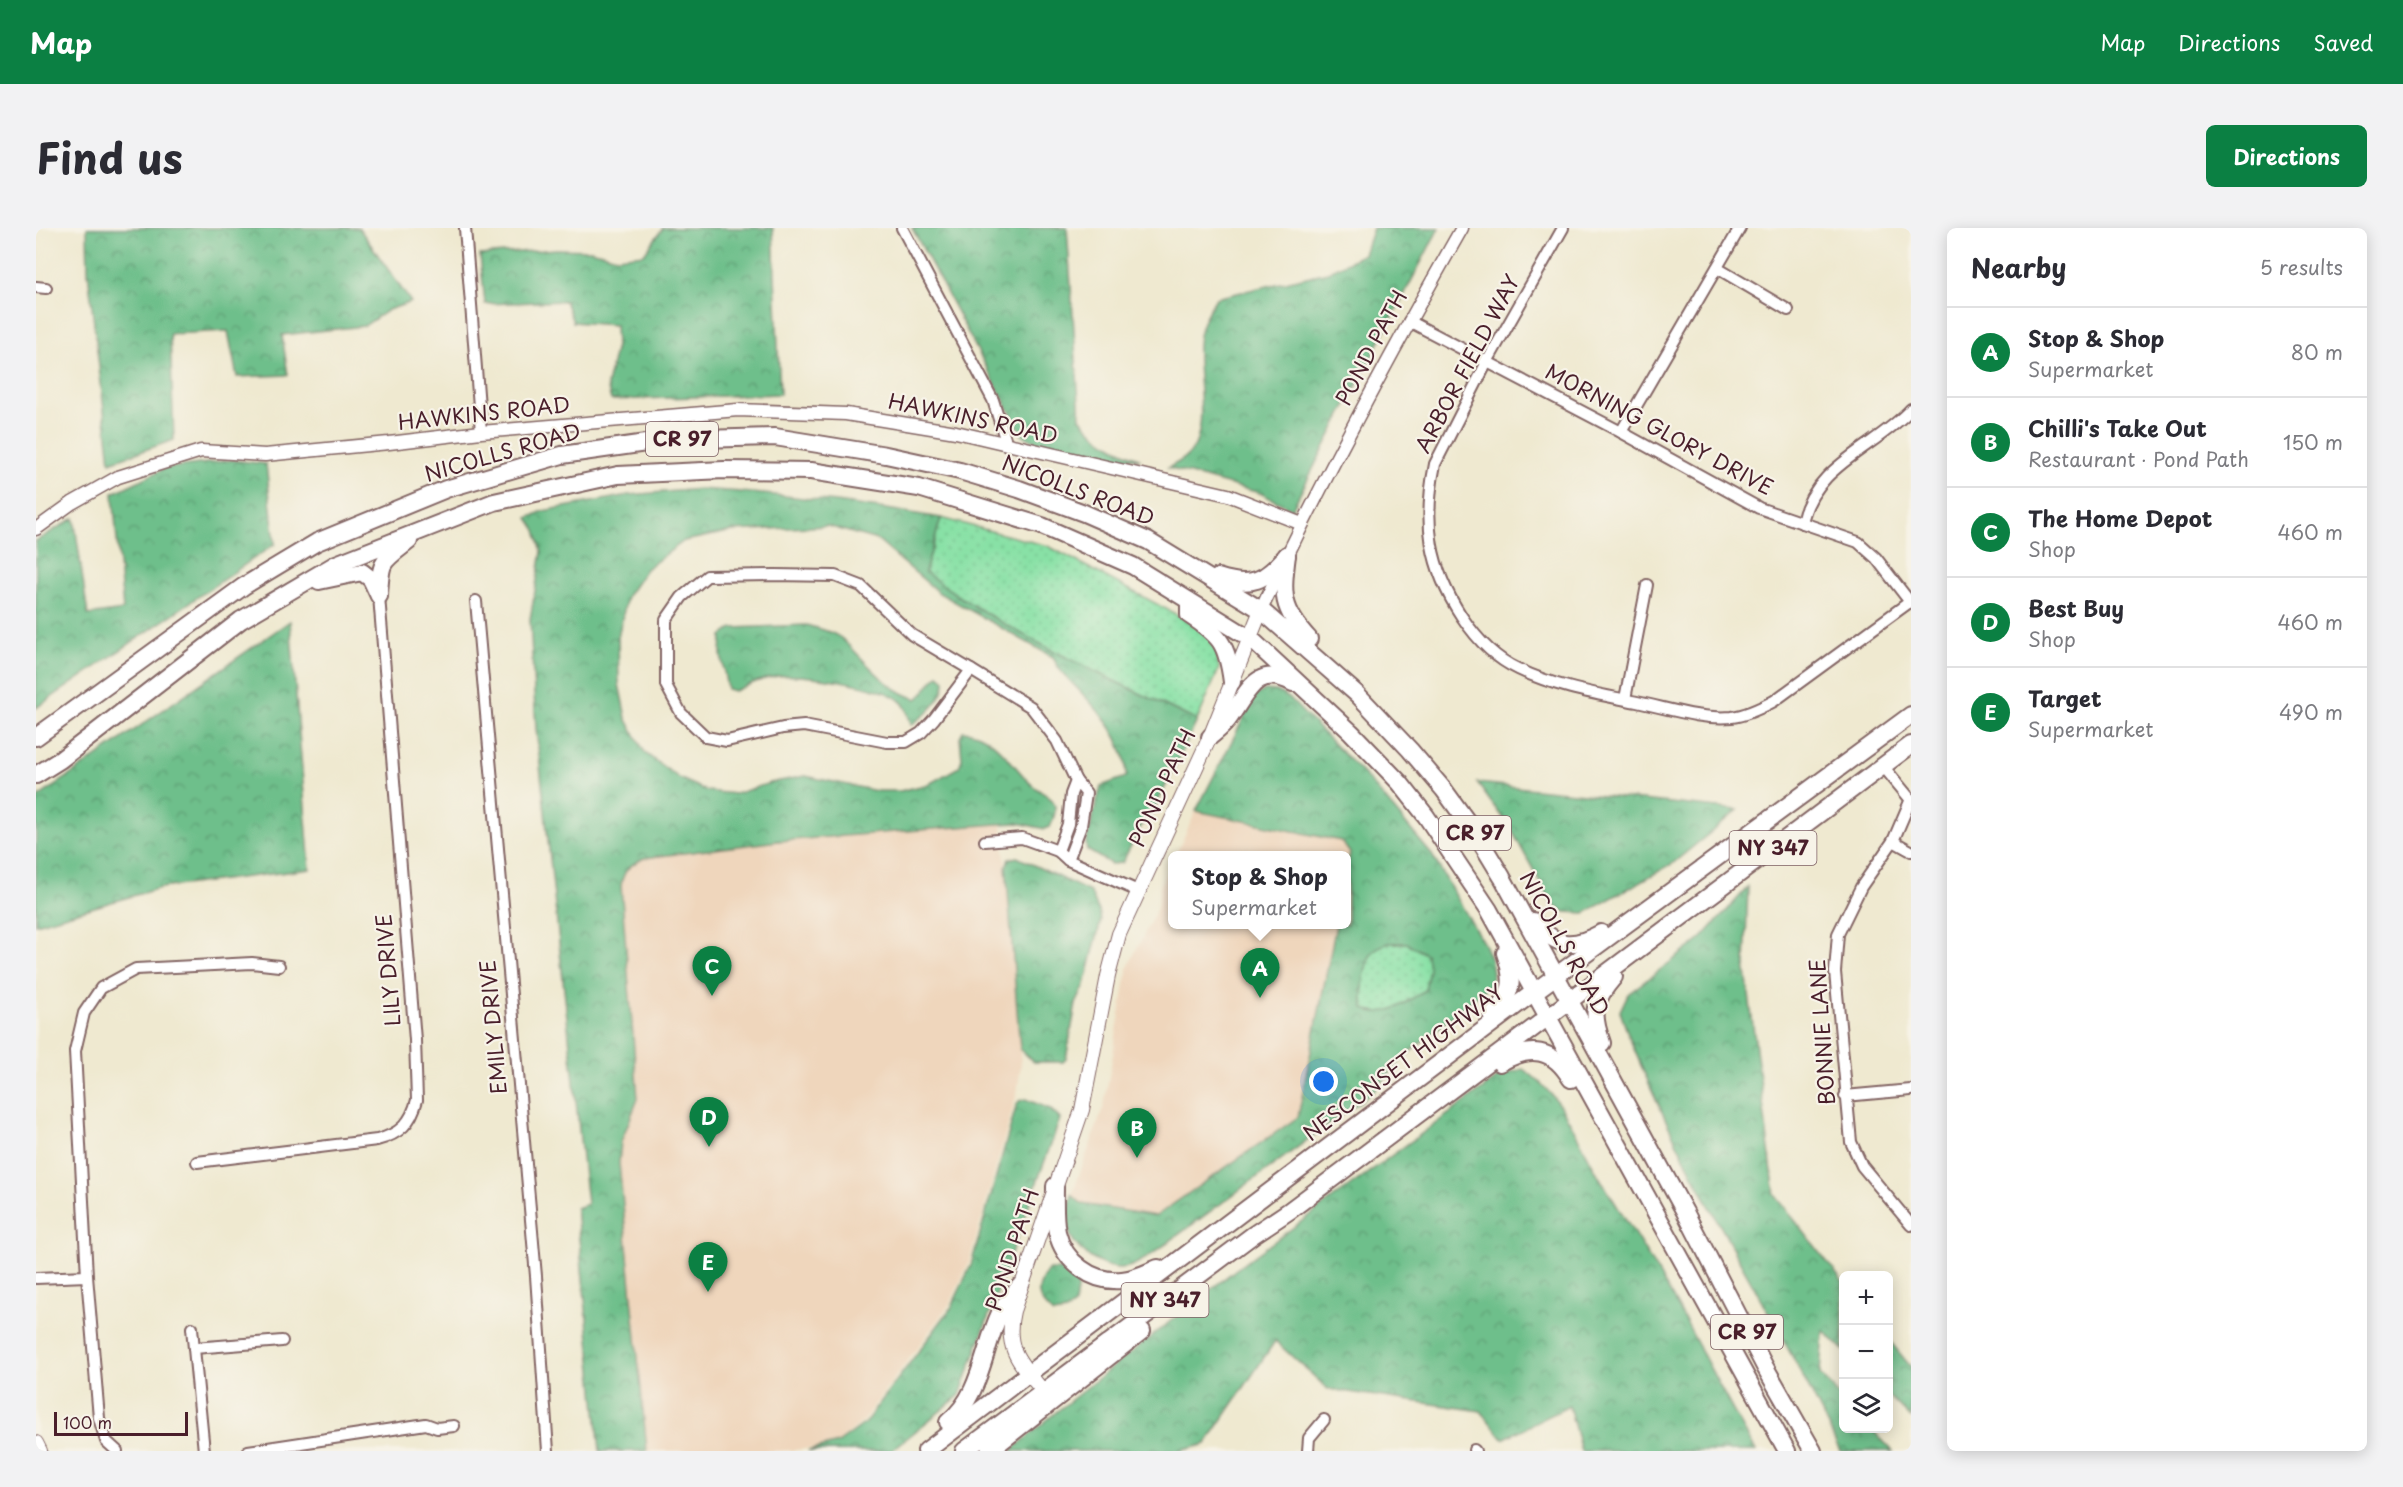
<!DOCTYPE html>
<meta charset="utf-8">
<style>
:root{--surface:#fff;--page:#f2f2f3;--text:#2b2b33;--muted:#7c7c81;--line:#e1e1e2;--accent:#0b8043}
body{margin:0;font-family:"Playpen Sans",sans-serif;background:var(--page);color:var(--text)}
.controls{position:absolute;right:18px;bottom:18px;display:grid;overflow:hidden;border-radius:9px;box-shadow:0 3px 15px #0003}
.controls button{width:54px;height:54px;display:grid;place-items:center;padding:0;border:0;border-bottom:2px solid var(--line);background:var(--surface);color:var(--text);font:30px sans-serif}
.scale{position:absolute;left:18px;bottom:15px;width:134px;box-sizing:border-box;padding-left:6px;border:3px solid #4a1f2b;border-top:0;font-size:16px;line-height:21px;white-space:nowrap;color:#4a1f2b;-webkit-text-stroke:4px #f7f3e8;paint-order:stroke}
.you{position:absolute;left:1288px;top:854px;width:21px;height:21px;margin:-15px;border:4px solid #fff;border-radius:50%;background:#1a73e8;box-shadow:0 0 0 9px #1a73e833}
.badge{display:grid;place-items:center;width:39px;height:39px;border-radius:50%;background:var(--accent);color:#fff;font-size:20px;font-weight:700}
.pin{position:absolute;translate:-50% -50px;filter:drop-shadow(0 2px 3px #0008)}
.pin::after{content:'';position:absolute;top:32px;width:21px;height:18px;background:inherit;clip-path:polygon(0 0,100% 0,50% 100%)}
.popup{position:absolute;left:1132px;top:623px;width:183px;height:78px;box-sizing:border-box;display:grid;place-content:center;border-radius:9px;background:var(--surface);filter:drop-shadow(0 2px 4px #0005);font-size:20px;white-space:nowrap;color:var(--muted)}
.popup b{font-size:22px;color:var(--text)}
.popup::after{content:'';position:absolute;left:50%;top:100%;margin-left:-12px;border:12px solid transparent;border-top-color:var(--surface)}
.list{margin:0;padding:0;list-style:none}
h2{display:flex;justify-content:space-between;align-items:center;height:78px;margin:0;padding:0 24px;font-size:26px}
h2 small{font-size:20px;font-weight:400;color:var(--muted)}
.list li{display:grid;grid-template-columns:39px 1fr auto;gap:18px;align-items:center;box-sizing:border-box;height:90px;padding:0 24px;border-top:2px solid var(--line)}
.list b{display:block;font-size:22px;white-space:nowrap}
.list p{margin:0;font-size:20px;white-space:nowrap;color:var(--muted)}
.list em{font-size:20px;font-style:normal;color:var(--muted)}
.icon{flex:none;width:33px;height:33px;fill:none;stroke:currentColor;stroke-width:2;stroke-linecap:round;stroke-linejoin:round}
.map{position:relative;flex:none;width:1875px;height:1223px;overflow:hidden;border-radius:9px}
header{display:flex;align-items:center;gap:36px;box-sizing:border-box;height:84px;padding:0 30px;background:var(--accent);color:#fff}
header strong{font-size:28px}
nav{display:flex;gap:33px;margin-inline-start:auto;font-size:21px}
.intro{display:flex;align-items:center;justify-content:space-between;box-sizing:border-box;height:144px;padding:0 36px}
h1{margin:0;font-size:42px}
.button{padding:15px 27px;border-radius:9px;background:var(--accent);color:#fff;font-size:21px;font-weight:700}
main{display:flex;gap:36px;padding:0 36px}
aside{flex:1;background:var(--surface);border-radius:9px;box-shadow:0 3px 15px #0003}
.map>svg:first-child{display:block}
.built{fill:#efd6bc}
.grass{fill:url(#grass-dots);stroke:#698068;stroke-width:1.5}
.forest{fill:url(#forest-crowns);stroke:#5c6f5b;stroke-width:1.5;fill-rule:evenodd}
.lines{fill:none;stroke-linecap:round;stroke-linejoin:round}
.minor-casing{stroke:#846665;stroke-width:14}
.tertiary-casing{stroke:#846665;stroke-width:15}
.secondary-casing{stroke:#846665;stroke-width:16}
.trunk-casing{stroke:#846665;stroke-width:20}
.minor{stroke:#fff;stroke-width:10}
.tertiary{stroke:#fff;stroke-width:12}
.secondary{stroke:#fff;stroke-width:14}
.trunk{stroke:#fff;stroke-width:16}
.labels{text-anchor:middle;stroke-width:4.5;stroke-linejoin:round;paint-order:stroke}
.shield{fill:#f7f3e8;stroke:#7e5f64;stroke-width:1.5}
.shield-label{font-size:20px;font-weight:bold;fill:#4a1f2b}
.street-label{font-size:21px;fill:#4a1f2b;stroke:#f7f3e8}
</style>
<header>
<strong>Map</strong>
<nav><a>Map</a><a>Directions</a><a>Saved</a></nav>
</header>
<div class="intro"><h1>Find us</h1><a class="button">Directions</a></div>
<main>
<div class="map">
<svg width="1875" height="1223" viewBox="0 0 1875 1223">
<defs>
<pattern id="grass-dots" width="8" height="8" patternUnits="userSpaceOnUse" patternTransform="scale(1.5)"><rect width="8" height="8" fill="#88e1a6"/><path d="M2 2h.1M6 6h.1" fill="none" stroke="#77c18f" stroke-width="1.8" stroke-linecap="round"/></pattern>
<pattern id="forest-crowns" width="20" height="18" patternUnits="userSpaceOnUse" patternTransform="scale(1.5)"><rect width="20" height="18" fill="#6ebf8b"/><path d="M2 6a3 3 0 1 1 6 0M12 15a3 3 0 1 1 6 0" fill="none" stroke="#5c9b72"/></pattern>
</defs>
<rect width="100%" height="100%" fill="#f7f3e8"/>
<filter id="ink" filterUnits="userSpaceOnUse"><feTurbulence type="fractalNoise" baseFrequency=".0167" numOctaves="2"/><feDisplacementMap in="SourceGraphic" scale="12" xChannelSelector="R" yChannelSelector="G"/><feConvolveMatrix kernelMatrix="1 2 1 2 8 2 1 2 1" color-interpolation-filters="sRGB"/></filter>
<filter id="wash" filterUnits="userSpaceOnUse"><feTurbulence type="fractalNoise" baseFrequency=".008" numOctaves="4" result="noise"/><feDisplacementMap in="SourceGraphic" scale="24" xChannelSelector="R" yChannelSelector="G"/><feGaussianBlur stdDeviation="1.35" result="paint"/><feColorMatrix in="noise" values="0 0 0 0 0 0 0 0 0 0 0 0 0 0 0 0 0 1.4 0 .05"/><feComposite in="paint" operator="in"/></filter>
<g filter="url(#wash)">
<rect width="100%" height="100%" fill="#efe9d0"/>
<!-- built -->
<g class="built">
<path d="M1160,583L1305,612L1314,625L1311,640V628H1139Z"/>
<path d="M966,596L985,837L981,865L933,1034L914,1076L825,1195L802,1214L780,1220L745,1223H611L583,935L585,915L602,871L585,658L587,646L596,636L608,630L746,613Z"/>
<path d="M1137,631V696L1300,697L1262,888L1120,989L1046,976L1036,967L1068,878L1092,739L1121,680L1125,656Z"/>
</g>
<!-- grass -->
<g class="grass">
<path d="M905,290L1012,318L1164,399L1180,416L1183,441L1161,493C1069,447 971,406 889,344Z"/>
<path d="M1353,715H1371L1391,727L1393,741L1389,762C1369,774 1352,791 1328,781C1325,767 1327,731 1340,721C1343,718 1349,717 1353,715Z"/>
</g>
<!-- forest -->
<g class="forest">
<path d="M51,0H323L375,74L352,82L328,98L246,107L252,147L201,149L192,103L134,106L138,212L74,234L52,44Z"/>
<path d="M627,0H737L744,166L575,172L571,157L580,118L579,97L537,94L529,73L449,76L444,27L520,21L555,22L581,29L608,26Z"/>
<path d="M876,0H1031L1044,190C1061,211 1080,222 1105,231C1072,229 1013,226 986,206Z"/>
<path d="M1337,0H1403L1256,281L1224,265L1132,240C1139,236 1150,231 1155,224C1175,199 1157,138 1163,108C1165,94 1172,82 1180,70L1292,44L1328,26Z"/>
<path d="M196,232L230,236L239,316L0,480V313L38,290L52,387L87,382L77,265L130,240Z"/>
<path d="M664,261C745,266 825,276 905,290L889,344C971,406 1069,448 1161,493L1116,586L1105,598L1086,635L1075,636L1051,622L1050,615L1065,558L1090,549C1093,513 1060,479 1036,455C1027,446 1022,441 1017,429L903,365L841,312L792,298L697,303L648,313L610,341L591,368L582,409L583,456L590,490L609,525L643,550L671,563L699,566L734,555L769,548L841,563H864L893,556L923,539L926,531L924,509L927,503C957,504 976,537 995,556C1001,562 1012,567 1017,573C1022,582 1017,591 1014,599L1009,601L982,595L962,596L742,613L608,630C593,637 587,643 585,658L602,871L585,914L583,935L611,1223H564L540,980L551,976L500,500L494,391L506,324L500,302L492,290L507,283L593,267Z"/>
<path d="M254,393L274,641L124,660L0,696V571Z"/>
<path d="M770,397C781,400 796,403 805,410C830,432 848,461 881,471C891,464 893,453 903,447L909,452C910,470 889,488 875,497C872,488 871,477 863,472C844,457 761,443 737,449C724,451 710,458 698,463L691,461L685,426L686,408L697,400Z"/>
<path d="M1229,462L1241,463L1253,470L1333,552L1396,627L1448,716L1455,732L1457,746L1453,758L1369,828L1337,864L1112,1029C1102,1035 1093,1041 1081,1040C1061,1038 1036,1020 1032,1000C1030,989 1034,977 1036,967L1046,976L1120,988L1262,889L1300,697L1311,696V639L1314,625L1305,613L1160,583L1219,468ZM1353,715H1371L1391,727L1393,741L1389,762C1370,774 1352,791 1328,781C1325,767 1327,731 1340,721C1343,718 1349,717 1353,715Z"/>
<path d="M1441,555L1702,582L1636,636L1549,685L1529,684L1516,676L1476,603Z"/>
<path d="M981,629L1054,664L1063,683L1065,692L1049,757L1040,776L1030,831L1027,834H998L984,821L970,638L973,631Z"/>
<path d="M1712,659L1709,736L1739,967L1807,1054V1122L1787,1102L1784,1146L1807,1172L1808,1200L1835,1201L1857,1223H1804C1750,1107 1680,1000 1626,884C1611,851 1595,818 1584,783L1592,766L1665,711Z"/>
<path d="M1487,841C1529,869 1540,910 1565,952C1589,991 1614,1030 1637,1070C1665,1121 1690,1173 1720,1223H1545L1533,1178L1467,1211L1445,1183L1292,1161L1239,1113L1170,1216L1144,1223H975L1020,1184L1199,1042L1466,847Z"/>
<path d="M989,871L1014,881L1024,891L924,1167L855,1223H772L802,1215L828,1196L915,1080L935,1037L980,879L983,873Z"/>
<path d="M1012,1042H1026L1042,1055L1039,1076L1030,1084L1017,1086C999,1071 999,1061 1012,1042Z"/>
<path d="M1852,1111L1875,1139V1190L1853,1168Z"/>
</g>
</g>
<g filter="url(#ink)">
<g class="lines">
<defs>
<g id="minor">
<path d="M429,0L445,204"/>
<path d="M866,0L957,172L971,217"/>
<path d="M1527,0L1451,134L1399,236C1387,294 1393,339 1426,389C1440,410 1458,430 1482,441C1519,459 1561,466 1601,474C1631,480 1665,492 1696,489C1711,487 1725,480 1738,473L1875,373"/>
<path d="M1681,40L1752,82"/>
<path d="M0,59L10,60"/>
<path d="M1373,93L1585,204L1723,280L1822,314L1840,330L1874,374"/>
<path d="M1585,204L1704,0"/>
<path d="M1766,295C1777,238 1839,220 1875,181"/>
<path d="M739,347L799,348L825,358L876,407L935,442L898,491L885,505L870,514H851L768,498L747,500L691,513L670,509L645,485L630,457V392L646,369L671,348Z"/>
<path d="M440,373L500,1048L512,1223"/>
<path d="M935,442L995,479L1021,513L1040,553"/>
<path d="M1589,471L1611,357"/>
<path d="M1847,538L1875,572"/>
<path d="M1875,571L1857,613L1825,659L1802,706L1799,744L1815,914L1826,938L1875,997"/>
<path d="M949,613L986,610L1022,623L1032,632L1102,663"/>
<path d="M1857,613L1875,623"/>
<path d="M1022,623L1032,596L1035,566L1040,553L1050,565L1045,598L1032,632"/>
<path d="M1809,868L1875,862"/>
<path d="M161,934L341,912C364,906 375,895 381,872L379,812L343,368"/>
<path d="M0,1050L51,1048"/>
<path d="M156,1100L168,1223"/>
<path d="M158,1120L246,1113"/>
<path d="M1438,1222L1439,1223"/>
<path d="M81,1223L70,1213L63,1190L51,1048L39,823L48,785L65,760L100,741L216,735L243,738"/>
<path d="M212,1223L390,1196L401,1200L418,1198"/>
<path d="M1272,1223L1273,1210L1288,1192"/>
</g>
<g id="tertiary">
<path d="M0,301L36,275L82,249L165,223L229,227L353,215L445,204L702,182L810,186L920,204L1192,267L1266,296"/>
<path d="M1225,382C1286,252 1355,125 1426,0"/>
</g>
<g id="secondary">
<path d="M1007,1163C984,1135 968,1121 977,1083L1046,882L1072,748L1083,706L1174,509L1225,382"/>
<path d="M0,1215L4,1223"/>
</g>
<g id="trunk">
<path d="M1251,327C1246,366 1245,381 1273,411"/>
<path d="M1182,349C1216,360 1229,353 1251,327"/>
<path d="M283,353L326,344L335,351L343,368"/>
<path d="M343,367C345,331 345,335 373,313"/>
<path d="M1153,373V387C1185,408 1191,416 1196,454"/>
<path d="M0,509L208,358L281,314L410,261L526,227L631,212L739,209L850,227L924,243L983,261L1048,285L1112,313L1225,382L1322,467L1374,522L1408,562L1440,606L1466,649L1649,984L1729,1139L1777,1223"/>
<path d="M1174,509C1181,503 1189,497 1194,489C1212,464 1221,435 1257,455"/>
<path d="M0,547L24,532L205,392L300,336L458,274L582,247L688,242L775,243L883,260L1006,298L1097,338L1215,411L1315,504L1364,555L1390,588L1453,682L1751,1223"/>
<path d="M1497,693C1520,718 1534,722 1565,705"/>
<path d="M1456,788C1477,765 1479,754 1469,725"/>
<path d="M1566,815C1555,785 1557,773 1578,749"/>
<path d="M1464,835C1494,817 1517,820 1535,851"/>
<path d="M1019,958C1019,973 1018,989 1021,1004C1028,1034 1056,1055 1086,1052C1099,1051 1110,1045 1122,1040"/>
<path d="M912,1194C945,1168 947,1121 964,1085C968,1076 977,1067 983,1059"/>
<path d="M890,1223L1498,764L1875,487"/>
<path d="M928,1223L1217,1007L1253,983L1875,517"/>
<path d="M953,1223L1106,1103"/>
</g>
</defs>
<!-- minor casing -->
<use href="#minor" class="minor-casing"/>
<!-- tertiary casing -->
<use href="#tertiary" class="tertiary-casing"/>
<!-- secondary casing -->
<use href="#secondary" class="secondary-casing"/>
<!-- trunk casing -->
<use href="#trunk" class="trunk-casing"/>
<!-- minor -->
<use href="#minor" class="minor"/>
<!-- tertiary -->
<use href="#tertiary" class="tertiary"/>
<!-- secondary -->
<use href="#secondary" class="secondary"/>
<!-- trunk -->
<use href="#trunk" class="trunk"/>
</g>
</g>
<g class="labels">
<!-- shield labels -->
<g class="shield">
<rect x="610" y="194" width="72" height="34" rx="4.5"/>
<rect x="1403" y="588" width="72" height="34" rx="4.5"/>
<rect x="1693.5" y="603" width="87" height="34" rx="4.5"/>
<rect x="1085.5" y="1055" width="87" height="34" rx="4.5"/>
<rect x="1675" y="1087" width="72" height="34" rx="4.5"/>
</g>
<g class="shield-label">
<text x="646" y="218">CR 97</text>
<text x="1439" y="612">CR 97</text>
<text x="1737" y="627">NY 347</text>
<text x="1129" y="1079">NY 347</text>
<text x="1711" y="1111">CR 97</text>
</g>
<!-- street labels -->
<g class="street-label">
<text transform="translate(1336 120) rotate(-62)" y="7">POND PATH</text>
<text transform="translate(1432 136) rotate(-62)" y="7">ARBOR FIELD WAY</text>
<text transform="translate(448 186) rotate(-6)" y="7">HAWKINS ROAD</text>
<text transform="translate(937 191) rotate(12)" y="7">HAWKINS ROAD</text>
<text transform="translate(1623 202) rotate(28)" y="7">MORNING GLORY DRIVE</text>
<text transform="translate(467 225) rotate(-16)" y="7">NICOLLS ROAD</text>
<text transform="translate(1042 263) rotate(21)" y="7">NICOLLS ROAD</text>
<text transform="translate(1127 560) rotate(-65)" y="7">POND PATH</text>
<text transform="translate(1528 716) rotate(61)" y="7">NICOLLS ROAD</text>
<text transform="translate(353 742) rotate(-95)" y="7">LILY DRIVE</text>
<text transform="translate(458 799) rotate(-95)" y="7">EMILY DRIVE</text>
<text transform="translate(1787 804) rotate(-94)" y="7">BONNIE LANE</text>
<text transform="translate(1368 835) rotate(-37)" y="7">NESCONSET HIGHWAY</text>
<text transform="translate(977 1022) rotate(-72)" y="7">POND PATH</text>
</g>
</g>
</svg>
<div class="controls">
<button>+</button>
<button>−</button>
<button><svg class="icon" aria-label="layers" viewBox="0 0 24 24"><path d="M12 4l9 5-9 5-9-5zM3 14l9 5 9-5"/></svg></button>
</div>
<div class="scale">100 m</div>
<div class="you"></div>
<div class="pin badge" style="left:1224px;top:770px">A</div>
<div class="popup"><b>Stop &amp; Shop</b>Supermarket</div>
<div class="pin badge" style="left:1101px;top:930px">B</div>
<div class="pin badge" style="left:676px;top:768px">C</div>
<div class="pin badge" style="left:673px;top:919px">D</div>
<div class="pin badge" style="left:672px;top:1064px">E</div>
</div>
<aside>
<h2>Nearby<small>5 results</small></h2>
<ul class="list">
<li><span class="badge">A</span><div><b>Stop &amp; Shop</b><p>Supermarket</p></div><em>80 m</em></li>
<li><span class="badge">B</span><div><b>Chilli's Take Out</b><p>Restaurant · Pond Path</p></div><em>150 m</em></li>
<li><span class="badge">C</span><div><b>The Home Depot</b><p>Shop</p></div><em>460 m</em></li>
<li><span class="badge">D</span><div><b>Best Buy</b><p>Shop</p></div><em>460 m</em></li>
<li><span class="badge">E</span><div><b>Target</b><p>Supermarket</p></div><em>490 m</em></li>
</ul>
</aside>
</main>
